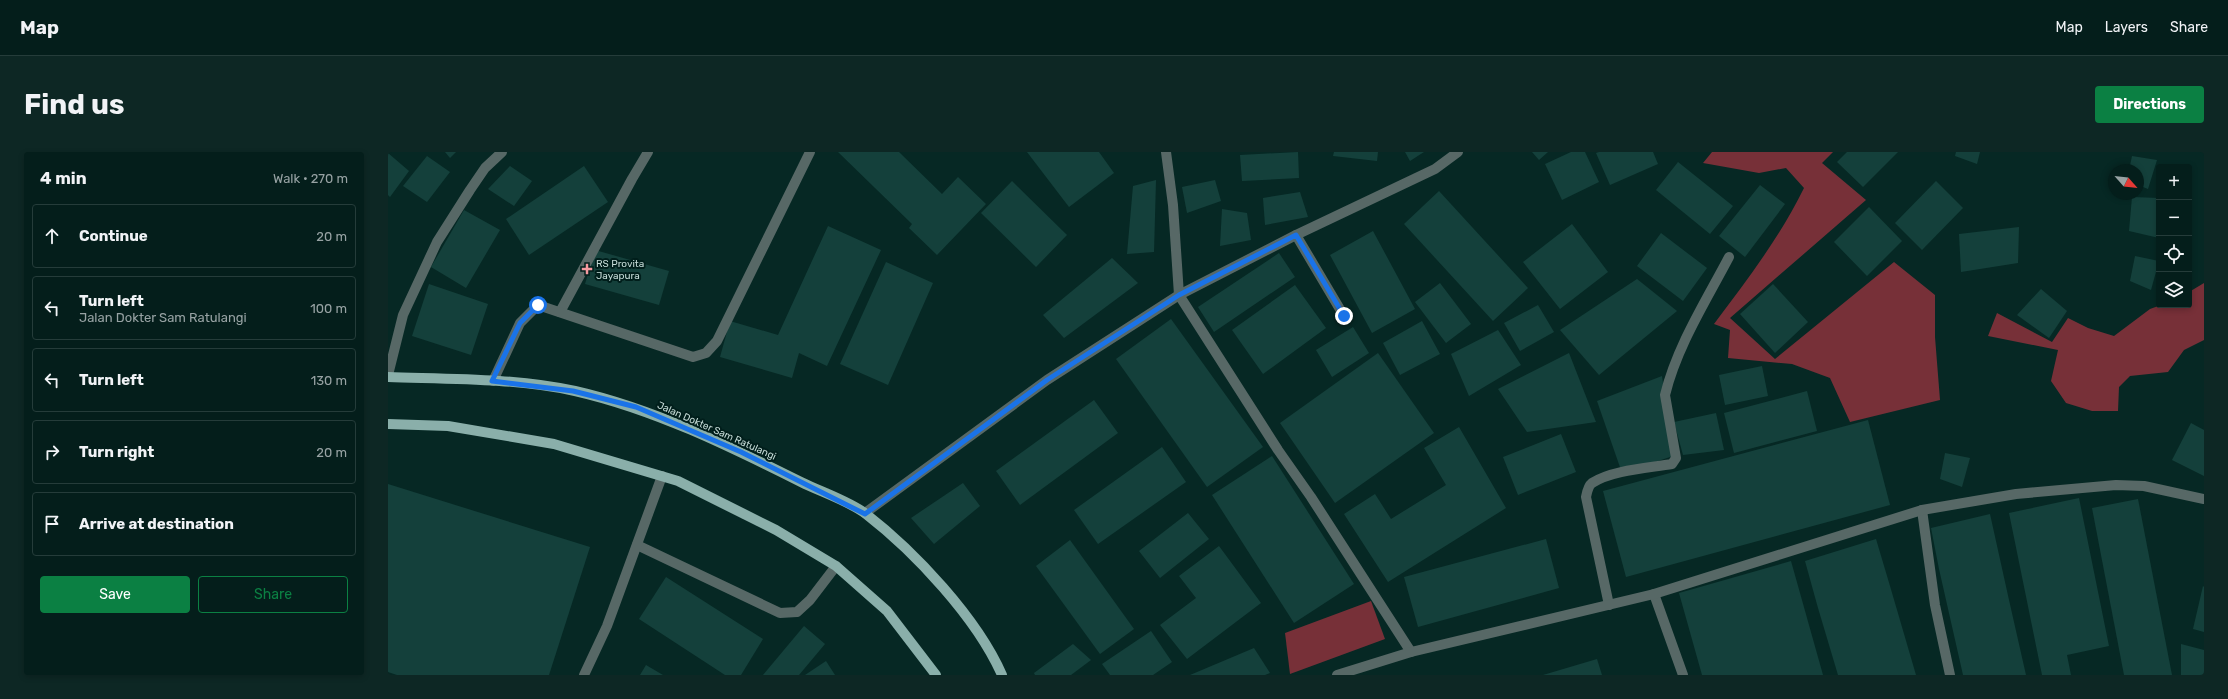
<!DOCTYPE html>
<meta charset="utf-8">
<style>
:root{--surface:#041e1b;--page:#0d2724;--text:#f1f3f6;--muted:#97a2a3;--line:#253c3a;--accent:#0b8043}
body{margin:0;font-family:Rubik,sans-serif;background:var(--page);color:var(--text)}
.controls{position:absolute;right:12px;top:12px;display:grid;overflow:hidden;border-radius:4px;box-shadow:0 2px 6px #0003}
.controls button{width:36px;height:36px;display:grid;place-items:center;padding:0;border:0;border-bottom:1px solid var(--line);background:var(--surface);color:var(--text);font:20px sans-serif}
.compass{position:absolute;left:1720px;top:12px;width:36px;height:36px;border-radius:50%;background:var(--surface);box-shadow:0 2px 6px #0003;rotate:117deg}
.stop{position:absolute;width:12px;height:12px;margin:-9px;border:3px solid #1a73e8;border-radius:50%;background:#fff}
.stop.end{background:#1a73e8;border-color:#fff;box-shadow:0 1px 4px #0008}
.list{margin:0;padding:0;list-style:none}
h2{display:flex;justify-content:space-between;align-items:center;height:52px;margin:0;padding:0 16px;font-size:17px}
h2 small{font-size:13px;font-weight:400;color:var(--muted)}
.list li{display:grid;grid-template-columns:26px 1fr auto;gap:12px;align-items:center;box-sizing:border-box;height:64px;margin:0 8px 8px;padding:0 8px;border:1px solid var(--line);border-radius:4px}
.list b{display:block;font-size:15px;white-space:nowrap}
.list p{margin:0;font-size:13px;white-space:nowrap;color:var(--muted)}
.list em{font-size:13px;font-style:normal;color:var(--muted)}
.actions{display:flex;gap:8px;padding:12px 16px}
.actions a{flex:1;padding:9px 0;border:1px solid var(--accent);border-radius:4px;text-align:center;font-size:14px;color:var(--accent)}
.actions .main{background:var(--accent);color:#fff}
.icon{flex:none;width:22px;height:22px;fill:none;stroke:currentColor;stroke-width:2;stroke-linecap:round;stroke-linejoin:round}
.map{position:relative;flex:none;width:1816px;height:523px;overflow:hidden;border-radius:4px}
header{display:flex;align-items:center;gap:24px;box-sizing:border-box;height:56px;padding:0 20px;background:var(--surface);border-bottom:1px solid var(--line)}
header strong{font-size:19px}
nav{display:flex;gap:22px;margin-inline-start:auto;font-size:14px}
.intro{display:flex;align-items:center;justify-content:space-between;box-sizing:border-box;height:96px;padding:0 24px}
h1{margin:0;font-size:28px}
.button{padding:10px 18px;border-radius:4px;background:var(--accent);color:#fff;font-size:14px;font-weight:700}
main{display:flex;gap:24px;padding:0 24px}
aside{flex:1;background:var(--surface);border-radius:4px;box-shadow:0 2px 6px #0003}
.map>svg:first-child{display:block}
.green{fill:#773038}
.building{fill:#14403b}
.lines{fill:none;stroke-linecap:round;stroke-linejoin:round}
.minor{stroke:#576866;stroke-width:10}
.major{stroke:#8aafaa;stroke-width:10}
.route{stroke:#1a73e8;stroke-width:5}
.poi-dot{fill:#f49aa0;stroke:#001e1b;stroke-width:1.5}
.labels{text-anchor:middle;stroke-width:4;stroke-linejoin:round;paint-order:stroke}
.poi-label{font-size:10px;fill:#c5dbd7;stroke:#001e1b;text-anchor:start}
.street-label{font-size:10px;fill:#c5dbd7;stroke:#001e1b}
</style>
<header>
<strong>Map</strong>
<nav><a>Map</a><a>Layers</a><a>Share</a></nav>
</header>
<div class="intro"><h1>Find us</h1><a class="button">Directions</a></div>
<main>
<aside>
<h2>4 min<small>Walk · 270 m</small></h2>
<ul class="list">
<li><svg class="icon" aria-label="ahead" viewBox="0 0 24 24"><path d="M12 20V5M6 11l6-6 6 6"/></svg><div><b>Continue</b></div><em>20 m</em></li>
<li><svg class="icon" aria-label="left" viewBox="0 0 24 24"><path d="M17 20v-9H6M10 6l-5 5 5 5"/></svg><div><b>Turn left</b><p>Jalan Dokter Sam Ratulangi</p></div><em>100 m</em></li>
<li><svg class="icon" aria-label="left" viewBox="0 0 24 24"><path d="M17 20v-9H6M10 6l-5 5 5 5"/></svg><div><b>Turn left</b></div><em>130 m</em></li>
<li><svg class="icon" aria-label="right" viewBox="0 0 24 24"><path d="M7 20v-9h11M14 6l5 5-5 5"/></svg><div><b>Turn right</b></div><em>20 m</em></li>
<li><svg class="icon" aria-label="arrive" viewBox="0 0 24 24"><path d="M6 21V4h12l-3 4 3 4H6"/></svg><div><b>Arrive at destination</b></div></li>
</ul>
<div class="actions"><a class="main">Save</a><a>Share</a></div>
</aside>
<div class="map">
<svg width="1816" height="523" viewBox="0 0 1816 523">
<rect width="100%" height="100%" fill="#062824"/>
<!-- green -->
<g class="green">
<path d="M1324,0H1445L1434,11L1478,48L1342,166L1387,207L1506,110L1547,143V185L1552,248L1462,270L1442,226L1404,212L1340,206L1342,178L1326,172C1359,128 1392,85 1416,36L1398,16L1371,21L1315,11Z"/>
<path d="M1816,131V188L1796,198L1780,220L1742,224L1731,235L1730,259H1704L1678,251L1663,229L1670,198L1600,184L1609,161L1664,190L1680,166L1700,176L1726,184L1762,157L1773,153H1801V140Z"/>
<path d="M983,449L997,487L902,522L897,481Z"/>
</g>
<!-- building -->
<g class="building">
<path d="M57,0H68L62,6Z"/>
<path d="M450,0H511L554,42L570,25L598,52L549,103L521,76L524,72Z"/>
<path d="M639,0H711L726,21L681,55Z"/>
<path d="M910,0L911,26L854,29L852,3Z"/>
<path d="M946,0H990L989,9L945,4Z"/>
<path d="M1017,0H1036L1022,9Z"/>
<path d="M1144,0H1160L1151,8Z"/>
<path d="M1183,0H1197L1211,30L1174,48L1157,12Z"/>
<path d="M1211,0H1265L1270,12L1222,33L1208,1Z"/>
<path d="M1459,0H1510L1475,35L1449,10Z"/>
<path d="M1568,0H1592L1589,12L1567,4Z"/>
<path d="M0,1L21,19L2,45L0,43Z"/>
<path d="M39,4L62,20L39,50L15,34Z"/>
<path d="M1744,4L1769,8L1760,37L1750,33V18H1741Z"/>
<path d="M1290,10L1345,54L1322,82L1268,38Z"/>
<path d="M122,14L144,29L126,54L100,37Z"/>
<path d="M196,14L220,50L141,103L118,67Z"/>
<path d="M768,28L766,100L739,102L745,34Z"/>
<path d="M827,28L833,49L799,61L794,35Z"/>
<path d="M624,29L679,83L648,115L593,61Z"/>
<path d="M1548,29L1575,56L1534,98L1507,71Z"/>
<path d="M1372,33L1397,52L1357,105L1331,84Z"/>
<path d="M1051,39L1140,136L1105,169L1016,72Z"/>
<path d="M912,40L920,65L877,73L875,46Z"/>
<path d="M1744,45L1771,46V86L1741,79Z"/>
<path d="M1481,55L1514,89L1479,124L1446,90Z"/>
<path d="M834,57L859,61L863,88L832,94Z"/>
<path d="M76,58L112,78L78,136L43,115Z"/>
<path d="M1184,72L1220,120L1172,157L1135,110Z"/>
<path d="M440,74L493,98L439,214L411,201L404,226L332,205L342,169L390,183Z"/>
<path d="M1631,75L1630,111L1573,120L1571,82Z"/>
<path d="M985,79L1027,157L984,181L942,103Z"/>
<path d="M1273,81L1319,116L1295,149L1249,114Z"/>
<path d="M207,98L281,119L271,153L197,132Z"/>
<path d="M891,101L907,125L826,180L810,155Z"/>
<path d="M1747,104L1771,109L1763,138L1742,129Z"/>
<path d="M724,106L750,131L676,186L655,163Z"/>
<path d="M498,110L545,131L500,233L452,212Z"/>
<path d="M1249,127L1289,159L1211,223L1172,178Z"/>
<path d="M1052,131L1083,172L1058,191L1027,150Z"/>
<path d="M41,132L100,152L83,203L24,184Z"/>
<path d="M1385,132L1420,170L1387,201L1352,162Z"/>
<path d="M907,133L938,176L875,222L844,178Z"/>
<path d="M1653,137L1679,159L1661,186L1629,163Z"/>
<path d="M1150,153L1166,180L1132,199L1116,171Z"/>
<path d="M783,167L875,295L819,335L728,207Z"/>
<path d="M1034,169L1052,202L1012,223L995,191Z"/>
<path d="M965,175L981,201L944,225L928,198Z"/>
<path d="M1110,178L1133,213L1081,244L1063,202Z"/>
<path d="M990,201L1046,281L947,351L892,271Z"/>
<path d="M1181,201L1208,270L1139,280L1110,237Z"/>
<path d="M1374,214L1380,244L1337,253L1331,223Z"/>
<path d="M1274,224L1285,304L1234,321L1209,249Z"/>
<path d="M1419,239L1429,279L1346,301L1336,261Z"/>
<path d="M706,248L730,281L632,353L608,319Z"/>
<path d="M1328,261L1336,298L1295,303L1286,270Z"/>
<path d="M1480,268L1502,353L1238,425L1215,339Z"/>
<path d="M1803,271L1816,278V324L1784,308Z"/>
<path d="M1071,275L1118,356L1000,430L956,362L987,342L1003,367L1058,333L1036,296Z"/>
<path d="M1173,282L1188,320L1130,343L1115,305Z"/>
<path d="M774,295L798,330L710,392L686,358Z"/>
<path d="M1557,301L1582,306L1574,335L1552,327Z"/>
<path d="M884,304L966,432L906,471L824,343Z"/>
<path d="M575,331L592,354L546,392L523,366Z"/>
<path d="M0,332L202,395L161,523H9L0,520Z"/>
<path d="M1691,346L1721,494L1679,503L1683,523H1654L1621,361Z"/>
<path d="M1750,347L1784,523H1736L1704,356Z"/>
<path d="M800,361L821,387L772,426L751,399Z"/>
<path d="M1602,362L1621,448L1638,523H1575L1551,417L1543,376Z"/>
<path d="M1158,387L1171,436L1030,475L1016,425Z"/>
<path d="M1488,387L1502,434L1528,523H1450L1430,456L1417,409Z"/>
<path d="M682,388L746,477L712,502L648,414Z"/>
<path d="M831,394L873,451L799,507L772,473L808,446L791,424Z"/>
<path d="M1403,409L1435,523H1314L1291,441Z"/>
<path d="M278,425L375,487L353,523H337L251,467Z"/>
<path d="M1815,434L1816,435V480L1805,477Z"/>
<path d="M416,474L437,492L411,523H375Z"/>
<path d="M763,479L784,510L765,523H722L714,512Z"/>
<path d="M685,492L703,508L683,523H647L646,521Z"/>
<path d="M1793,492L1816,498V523H1793Z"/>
<path d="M866,496L882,521L877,523H802Z"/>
<path d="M1209,507L1214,523H1155Z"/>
<path d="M438,509L447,523H417Z"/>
<path d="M258,513L275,523H252Z"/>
</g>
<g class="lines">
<!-- minor -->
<g class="minor">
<path d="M778,0L785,53L791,143L890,298L923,345L1023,500"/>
<path d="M908,83L956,164"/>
<path d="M172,160L244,27L260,0"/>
<path d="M0,223L15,163L49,90L82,38L97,16L114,0"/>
<path d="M105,229L132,171L150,153L305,205L318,201L329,189L422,0"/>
<path d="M1534,358L1547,453L1562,523"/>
<path d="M477,361L659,228L791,143L908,83L1047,17L1070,0"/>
<path d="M249,393L392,461L409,460L422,448L448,414"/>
<path d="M1266,442L1295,523"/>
<path d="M1221,453L1198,345C1199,340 1200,334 1204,331C1224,318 1261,316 1284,312L1288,306L1277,243C1289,194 1318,149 1341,105"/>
<path d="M196,523L219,474L274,324"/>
<path d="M949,523L1023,500L1266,442L1534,358L1628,342L1728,333L1756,334L1816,347"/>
</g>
<!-- major -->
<g class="major">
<path d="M0,225C60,227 128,226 187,239C266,257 341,294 413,330C433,340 461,349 478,362C527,400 589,466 614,523"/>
<path d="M0,272L60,274L166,292L290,329L388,378L448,414L499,459L548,523"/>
</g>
</g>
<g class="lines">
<!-- route -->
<path class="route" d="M150,153L132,171L104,229L185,239L248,255L353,300L477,362L659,228L791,143L908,83L956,164"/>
</g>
<!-- markers -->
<path class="poi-dot" d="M197 111h4v4h4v4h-4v4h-4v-4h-4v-4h4z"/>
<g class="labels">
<!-- poi labels -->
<g class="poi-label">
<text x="208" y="115">RS Provita<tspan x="208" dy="12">Jayapura</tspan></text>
</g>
<!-- street labels -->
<g class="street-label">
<text transform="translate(329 278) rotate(24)" y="4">Jalan Dokter Sam Ratulangi</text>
</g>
</g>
</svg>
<div class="controls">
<button>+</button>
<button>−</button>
<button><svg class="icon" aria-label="locate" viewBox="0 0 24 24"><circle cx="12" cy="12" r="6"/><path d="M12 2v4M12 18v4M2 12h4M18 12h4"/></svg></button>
<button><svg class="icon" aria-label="layers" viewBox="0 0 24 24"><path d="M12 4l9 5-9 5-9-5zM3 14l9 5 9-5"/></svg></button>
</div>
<svg class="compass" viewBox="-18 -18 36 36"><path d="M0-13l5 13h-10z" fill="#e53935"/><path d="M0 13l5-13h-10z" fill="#97a2a3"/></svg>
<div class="stop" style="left:150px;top:153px"></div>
<div class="stop end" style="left:956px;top:164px"></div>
</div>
</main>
